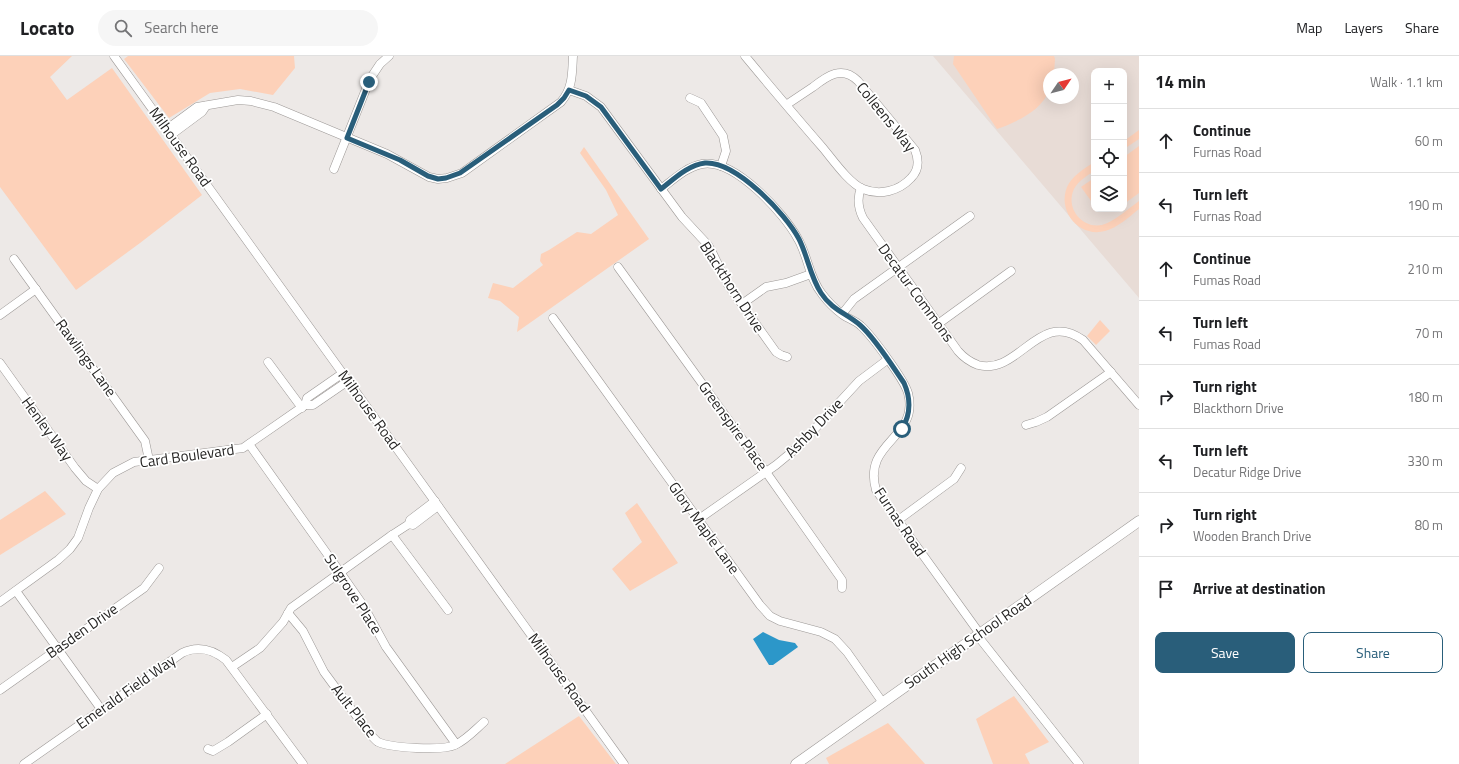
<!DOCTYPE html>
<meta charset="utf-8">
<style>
:root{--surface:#fff;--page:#f6f6f6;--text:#202124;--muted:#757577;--line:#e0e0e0;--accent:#295e7a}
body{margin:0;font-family:"Titillium Web",sans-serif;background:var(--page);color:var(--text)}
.controls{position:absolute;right:12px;top:12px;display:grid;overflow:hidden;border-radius:8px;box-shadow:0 4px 16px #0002}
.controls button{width:36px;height:36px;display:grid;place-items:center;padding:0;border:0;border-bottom:1px solid var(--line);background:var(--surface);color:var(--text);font:20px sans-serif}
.compass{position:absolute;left:1043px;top:12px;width:36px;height:36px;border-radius:50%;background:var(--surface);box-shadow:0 4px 16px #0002;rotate:55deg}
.stop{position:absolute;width:12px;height:12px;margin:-9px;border:3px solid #295e7a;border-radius:50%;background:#fff}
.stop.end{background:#295e7a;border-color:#fff;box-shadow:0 1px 4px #0008}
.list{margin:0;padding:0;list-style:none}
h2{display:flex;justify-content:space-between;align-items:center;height:52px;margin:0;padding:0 16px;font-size:17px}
h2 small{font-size:13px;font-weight:400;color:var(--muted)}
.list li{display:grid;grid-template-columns:26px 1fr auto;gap:12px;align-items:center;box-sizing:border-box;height:64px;padding:0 16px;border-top:1px solid var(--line)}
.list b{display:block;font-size:15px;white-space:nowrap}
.list p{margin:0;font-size:13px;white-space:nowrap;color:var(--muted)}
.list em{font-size:13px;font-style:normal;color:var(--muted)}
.actions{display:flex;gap:8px;padding:12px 16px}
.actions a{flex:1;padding:9px 0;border:1px solid var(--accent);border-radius:8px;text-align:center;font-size:14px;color:var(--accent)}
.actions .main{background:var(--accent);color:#fff}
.icon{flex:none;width:22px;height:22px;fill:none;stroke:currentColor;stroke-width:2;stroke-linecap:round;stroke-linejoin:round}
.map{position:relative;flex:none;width:1139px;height:708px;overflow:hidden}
header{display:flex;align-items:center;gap:24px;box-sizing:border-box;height:56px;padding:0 20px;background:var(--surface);border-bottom:1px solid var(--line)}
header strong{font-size:19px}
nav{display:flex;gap:22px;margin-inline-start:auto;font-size:14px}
.search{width:280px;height:36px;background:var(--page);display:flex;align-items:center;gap:10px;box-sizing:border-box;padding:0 14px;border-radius:22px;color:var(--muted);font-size:15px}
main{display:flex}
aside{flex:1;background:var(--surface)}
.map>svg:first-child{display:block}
.built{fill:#e8dcd6;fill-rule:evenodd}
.green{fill:#fdd1b9}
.water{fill:#2c97c9}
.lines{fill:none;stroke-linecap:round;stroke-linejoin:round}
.minor-casing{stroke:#9c9896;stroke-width:9}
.major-casing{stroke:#9c9896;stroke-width:11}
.minor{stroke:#fff;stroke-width:8}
.major{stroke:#fff;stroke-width:10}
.route{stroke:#295e7a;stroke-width:5}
.labels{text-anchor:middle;stroke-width:3.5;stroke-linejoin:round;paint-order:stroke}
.street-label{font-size:15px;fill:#262524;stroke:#fff}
</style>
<header>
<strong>Locato</strong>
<div class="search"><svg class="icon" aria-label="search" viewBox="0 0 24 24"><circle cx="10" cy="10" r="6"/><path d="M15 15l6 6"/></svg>Search here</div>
<nav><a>Map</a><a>Layers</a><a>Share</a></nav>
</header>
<main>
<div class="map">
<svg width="1139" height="708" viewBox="0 0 1139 708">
<rect width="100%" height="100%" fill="#ede9e7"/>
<!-- built -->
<path class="built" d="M933,0H1139V242ZM1094,15H1124V153H1094ZM1049,18H1073V42H1049Z"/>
<!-- green -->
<g class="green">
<path d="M0,0H72L50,21L67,44L112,12L202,139L140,187L76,234L0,131Z"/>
<path d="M128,0H294L295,12L273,39L240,33L210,37L169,62L124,3Z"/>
<path d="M954,0H1054L1055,3L1054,18H1049C1049,23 1050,29 1049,34C1042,55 1016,66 997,73L953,8Z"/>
<path d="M1139,74V83L1124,93V85Z"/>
<path d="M1139,90V137L1124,148V101Z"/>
<path d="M584,91L649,183L517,276L519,261L500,245L488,242L493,227L513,232L543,209L540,205L541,198L549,194L577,176L591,178L618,159L606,134L580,97Z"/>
<path d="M1094,106V115C1087,120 1078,125 1074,133C1065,152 1082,173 1102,169C1115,165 1128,153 1139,145V153C1129,161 1117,172 1105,175C1080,182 1057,156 1067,131C1072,120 1084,113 1094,106Z"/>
<path d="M1094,122V149L1081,131Z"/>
<path d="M1100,264L1110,275L1096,289L1087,280Z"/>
<path d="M45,435L66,458L0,499V464Z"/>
<path d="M637,447L678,507L630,535L612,513L642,486L625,457Z"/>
<path d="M1014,640L1049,686L1025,698L1030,708H993L976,663Z"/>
<path d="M579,660L616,708H505Z"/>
<path d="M888,667L925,708H829L826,702Z"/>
</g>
<!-- water -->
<path class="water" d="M763,576L779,584L795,587L798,591L773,609H769L753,583Z"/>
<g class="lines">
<defs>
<g id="minor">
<path d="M114,0L624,708"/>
<path d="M745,0L750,6C774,35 798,63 823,92C833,104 849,127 863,133C880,140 899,135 911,122C919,114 919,104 915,94L858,25C842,9 827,20 813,31C804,37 795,43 786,49"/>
<path d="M569,34L586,40L601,51L682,161L708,189L713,198L728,229L776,296L781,299L787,301"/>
<path d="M690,42L701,47L723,80L726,95L721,110"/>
<path d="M167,73L197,51L238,44L251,45L274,51L387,98L429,121L438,123L447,122L462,117L561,46C573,32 572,17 573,0"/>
<path d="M171,79L202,56L206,50"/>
<path d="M334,113L370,23L380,8L389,0"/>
<path d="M861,132C857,142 858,152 863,162L958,295C964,302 970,306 978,309C1019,320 1039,252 1083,284L1139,349"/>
<path d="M661,133C673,124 686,111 702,108C734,102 784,157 798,183C808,200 809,222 822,238C828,246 835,253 843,259C849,263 856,265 861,270C872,280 904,323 908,337C920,383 862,385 876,434L980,578"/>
<path d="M14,203L145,385L149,404"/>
<path d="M618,211L766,416L842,524V532"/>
<path d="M742,248L766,231L786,227L811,218"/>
<path d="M842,258L854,243L970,160"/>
<path d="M0,259L36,233"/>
<path d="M553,262L760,549L770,560L780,565L821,576L835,583L847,596L883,647"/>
<path d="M938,268L1011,215"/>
<path d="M268,306L302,352"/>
<path d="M0,307L75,412L86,425L98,433"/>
<path d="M305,349L307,342L343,317"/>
<path d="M1026,369L1036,366L1047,361L1111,316"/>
<path d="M249,388L340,516L363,549L386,591L456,688"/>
<path d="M435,445L410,464L409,468L413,469L438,450"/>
<path d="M699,463L776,409L799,390L859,325L887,304"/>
<path d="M897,465L954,423L961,412"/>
<path d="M392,479L448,554"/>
<path d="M16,535L101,653"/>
<path d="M0,546L58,504L70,493L78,482L89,452L98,433L113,417L134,406L243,392L305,349H313L348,325"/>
<path d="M288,557L303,575L324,616L369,677C372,680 375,684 378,686C391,692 442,695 455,689C466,684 475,674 484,666"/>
<path d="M977,579L1079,708"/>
<path d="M232,611L260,592L283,566L291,552L392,479L409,468"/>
<path d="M0,634L144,532L159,512"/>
<path d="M208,693L213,695L228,686L267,658"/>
<path d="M24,708L182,597C198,589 212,593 226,604L303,708"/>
</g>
<path id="major" d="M796,708L1139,465"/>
</defs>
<!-- minor casing -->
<use href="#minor" class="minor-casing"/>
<!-- major casing -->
<use href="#major" class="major-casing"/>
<!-- minor -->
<use href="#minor" class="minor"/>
<!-- major -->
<use href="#major" class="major"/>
</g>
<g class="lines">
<!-- route -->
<path class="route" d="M369,26L347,82L400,104L428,120L438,123L446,122L460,117L557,49L564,42L569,34L586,40L601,51L661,133C674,123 688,109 705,107C736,105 786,158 799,183C808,201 810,220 821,237C832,254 846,257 860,269C875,282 893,311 904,327C911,343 911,358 902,373"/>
</g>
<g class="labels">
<!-- street labels -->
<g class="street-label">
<text transform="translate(886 61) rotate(51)" y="5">Colleens Way</text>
<text transform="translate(180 91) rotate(54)" y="5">Milhouse Road</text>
<text transform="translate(732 231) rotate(57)" y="5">Blackthorn Drive</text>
<text transform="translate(916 237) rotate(54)" y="5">Decatur Commons</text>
<text transform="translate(86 302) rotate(54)" y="5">Rawlings Lane</text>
<text transform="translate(369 354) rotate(54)" y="5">Milhouse Road</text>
<text transform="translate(733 370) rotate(54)" y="5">Greenspire Place</text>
<text transform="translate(814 372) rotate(-46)" y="5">Ashby Drive</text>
<text transform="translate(47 373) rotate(54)" y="5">Henley Way</text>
<text transform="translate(187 400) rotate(-8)" y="5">Card Boulevard</text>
<text transform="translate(900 466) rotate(56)" y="5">Furnas Road</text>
<text transform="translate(704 472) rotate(54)" y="5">Glory Maple Lane</text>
<text transform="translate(353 538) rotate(57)" y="5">Sulgrove Place</text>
<text transform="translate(82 575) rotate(-35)" y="5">Basden Drive</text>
<text transform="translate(968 586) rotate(-35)" y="5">South High School Road</text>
<text transform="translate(559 617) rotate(54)" y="5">Milhouse Road</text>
<text transform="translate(126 636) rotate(-35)" y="5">Emerald Field Way</text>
<text transform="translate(354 655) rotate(52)" y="5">Ault Place</text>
</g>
</g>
</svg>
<div class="controls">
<button>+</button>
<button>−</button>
<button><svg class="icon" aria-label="locate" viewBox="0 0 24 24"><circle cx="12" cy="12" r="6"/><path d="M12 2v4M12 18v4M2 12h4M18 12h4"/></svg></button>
<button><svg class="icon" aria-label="layers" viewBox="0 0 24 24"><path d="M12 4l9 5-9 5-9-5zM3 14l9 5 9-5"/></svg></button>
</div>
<svg class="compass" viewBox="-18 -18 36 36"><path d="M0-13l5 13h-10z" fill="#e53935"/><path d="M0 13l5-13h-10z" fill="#757577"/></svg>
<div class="stop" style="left:902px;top:373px"></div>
<div class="stop end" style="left:369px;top:26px"></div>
</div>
<aside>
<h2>14 min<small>Walk · 1.1 km</small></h2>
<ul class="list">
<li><svg class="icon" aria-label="ahead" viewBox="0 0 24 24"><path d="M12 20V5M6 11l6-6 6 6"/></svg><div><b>Continue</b><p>Furnas Road</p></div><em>60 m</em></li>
<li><svg class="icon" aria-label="left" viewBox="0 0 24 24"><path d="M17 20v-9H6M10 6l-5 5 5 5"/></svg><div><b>Turn left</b><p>Furnas Road</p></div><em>190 m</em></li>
<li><svg class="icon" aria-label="ahead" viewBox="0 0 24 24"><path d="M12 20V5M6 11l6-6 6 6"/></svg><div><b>Continue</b><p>Fumas Road</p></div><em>210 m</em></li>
<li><svg class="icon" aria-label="left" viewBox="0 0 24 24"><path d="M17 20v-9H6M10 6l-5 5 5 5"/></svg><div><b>Turn left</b><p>Fumas Road</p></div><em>70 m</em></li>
<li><svg class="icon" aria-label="right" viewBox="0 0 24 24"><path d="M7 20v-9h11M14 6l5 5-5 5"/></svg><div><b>Turn right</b><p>Blackthorn Drive</p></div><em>180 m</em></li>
<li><svg class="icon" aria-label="left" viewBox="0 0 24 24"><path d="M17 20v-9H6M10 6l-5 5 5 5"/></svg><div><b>Turn left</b><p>Decatur Ridge Drive</p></div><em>330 m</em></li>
<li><svg class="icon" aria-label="right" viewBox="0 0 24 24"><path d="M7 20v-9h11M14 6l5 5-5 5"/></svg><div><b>Turn right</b><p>Wooden Branch Drive</p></div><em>80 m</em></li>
<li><svg class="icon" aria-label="arrive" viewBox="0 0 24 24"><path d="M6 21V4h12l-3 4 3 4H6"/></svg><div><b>Arrive at destination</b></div></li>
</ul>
<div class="actions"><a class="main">Save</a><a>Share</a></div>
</aside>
</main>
